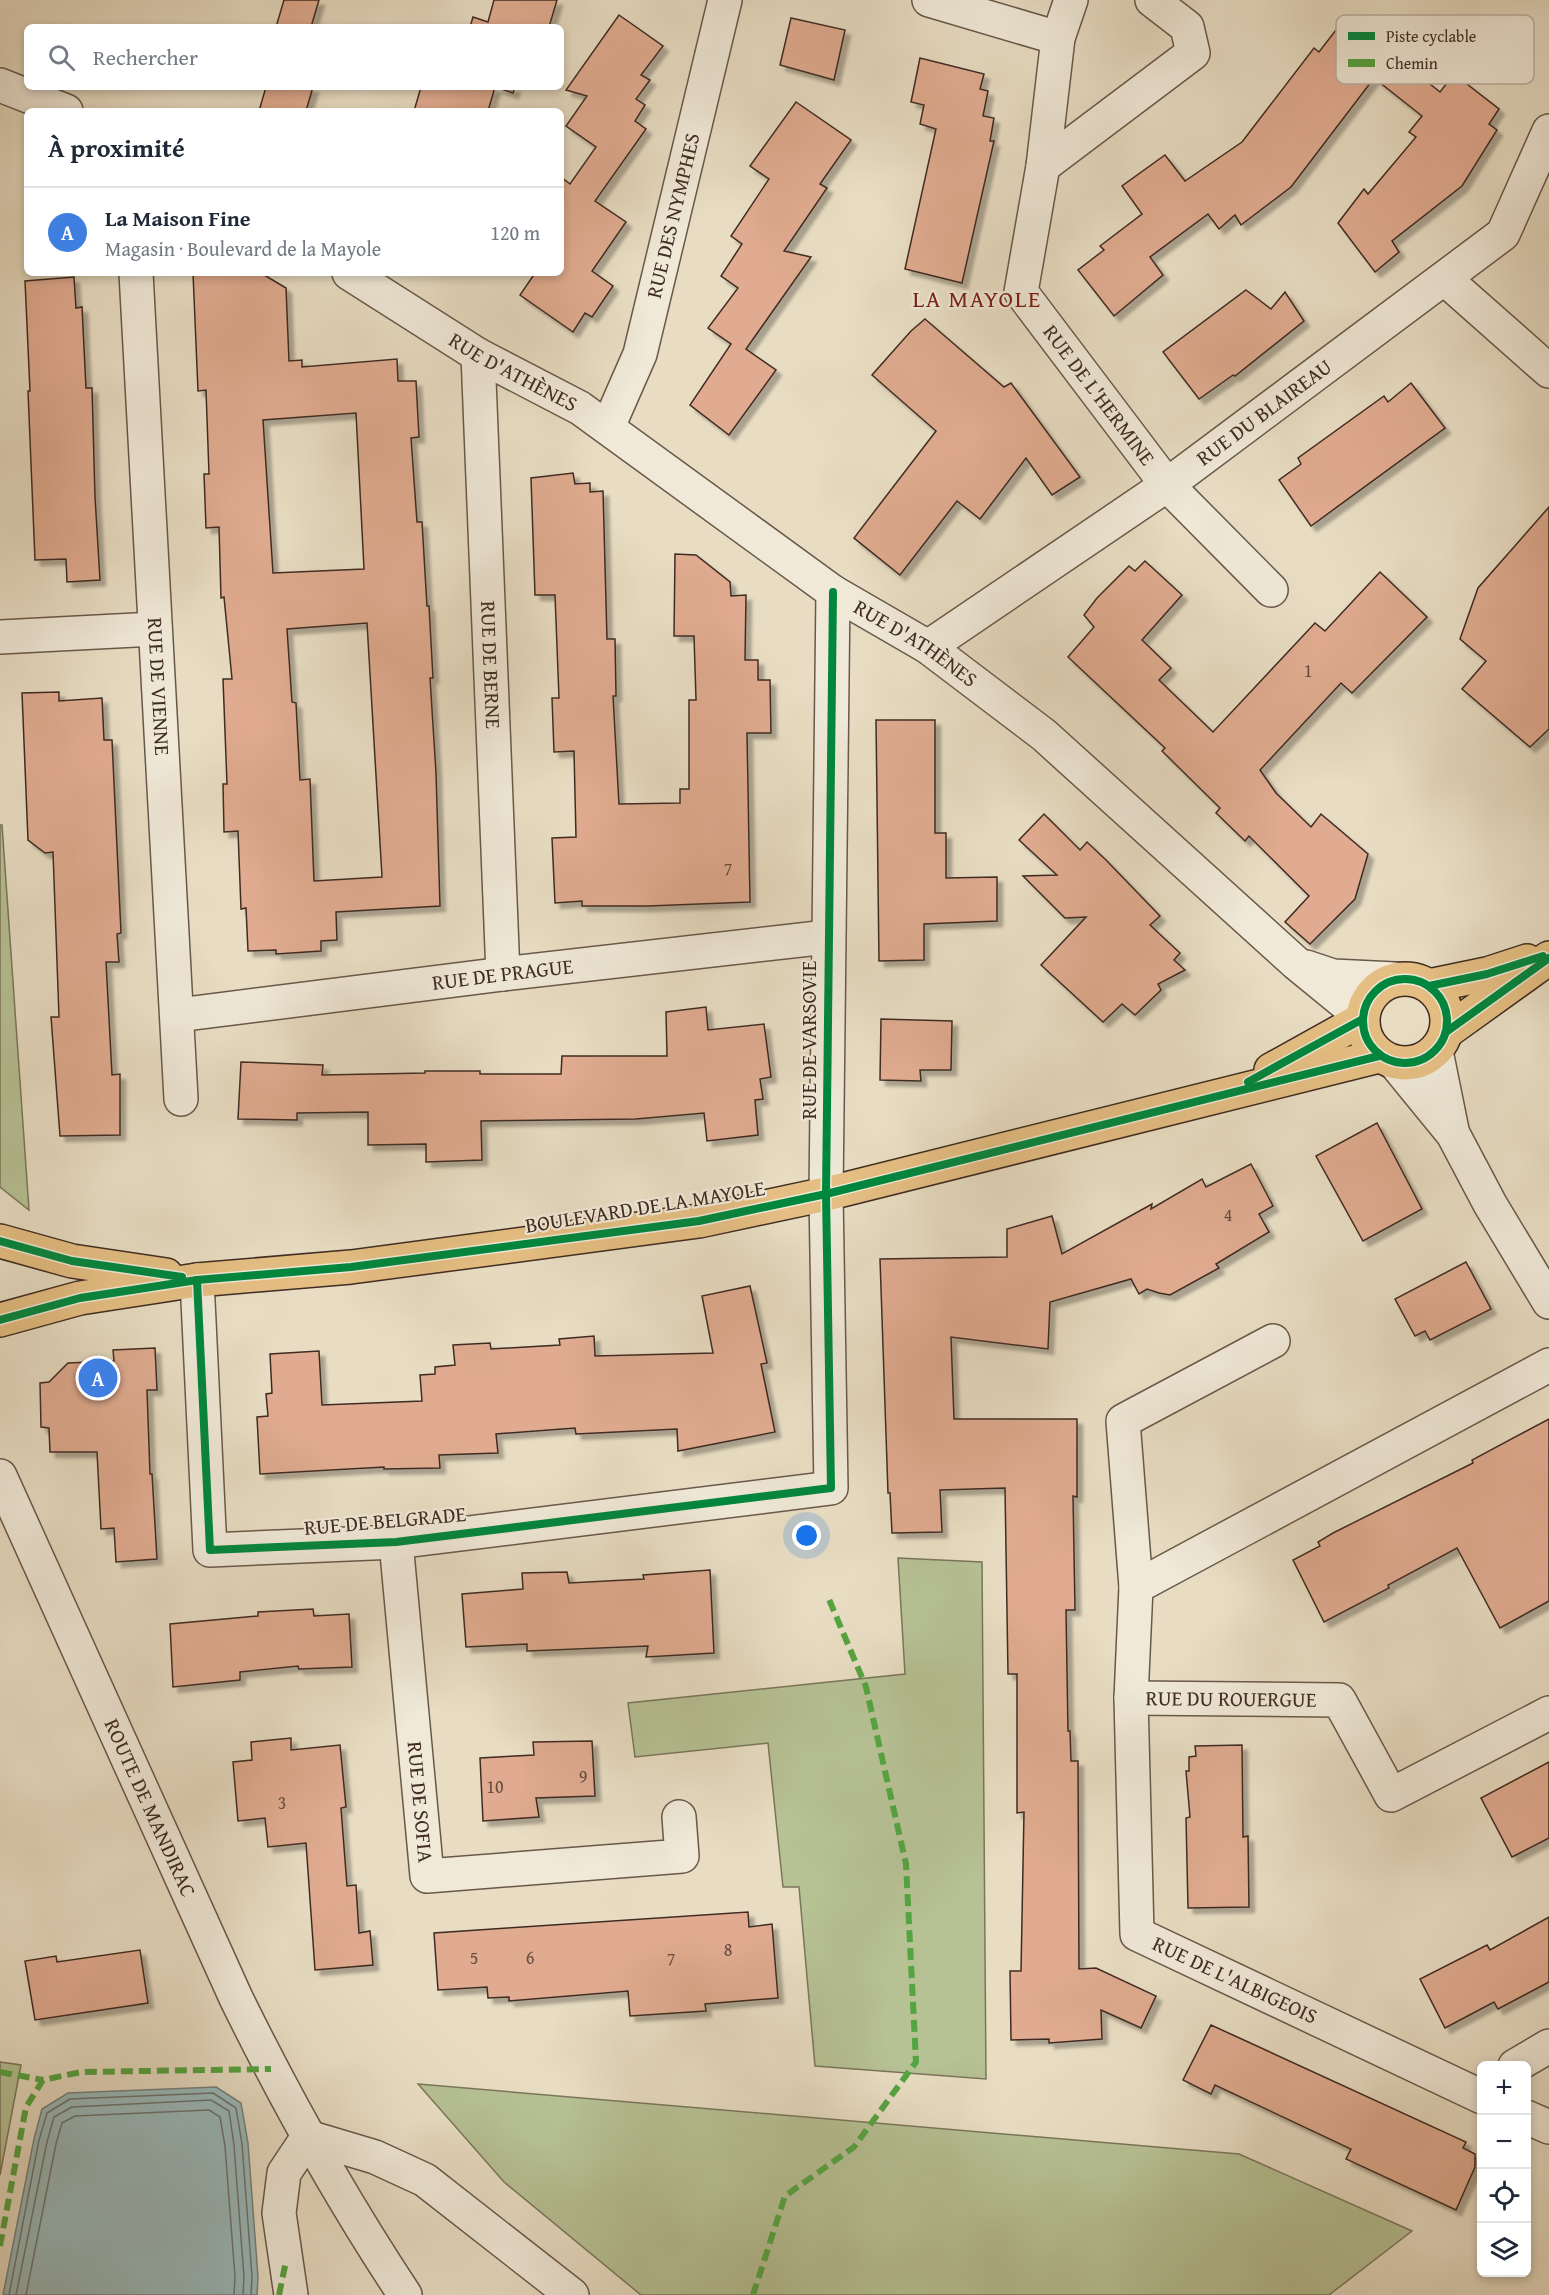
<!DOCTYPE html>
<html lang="fr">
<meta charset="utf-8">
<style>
:root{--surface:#fff;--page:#f2f2f3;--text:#1f2937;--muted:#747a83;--line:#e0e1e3;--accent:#db2777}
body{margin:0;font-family:"Gentium Book Plus",serif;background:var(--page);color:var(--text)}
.controls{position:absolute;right:18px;bottom:18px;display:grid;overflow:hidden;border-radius:9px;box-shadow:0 3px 9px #0003}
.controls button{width:54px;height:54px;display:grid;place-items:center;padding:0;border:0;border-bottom:2px solid var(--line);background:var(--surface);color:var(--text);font:30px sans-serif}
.you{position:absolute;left:807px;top:1536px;width:21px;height:21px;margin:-15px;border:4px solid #fff;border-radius:50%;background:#1a73e8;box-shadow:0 0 0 9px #1a73e833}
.badge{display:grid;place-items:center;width:39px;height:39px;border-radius:50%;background:var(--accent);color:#fff;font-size:20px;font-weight:700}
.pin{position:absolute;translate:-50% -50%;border:3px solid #fff;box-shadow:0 2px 6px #0006}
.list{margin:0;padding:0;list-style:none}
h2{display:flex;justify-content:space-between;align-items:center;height:78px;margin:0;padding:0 24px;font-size:26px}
h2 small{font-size:20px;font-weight:400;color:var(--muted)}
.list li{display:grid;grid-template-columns:39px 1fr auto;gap:18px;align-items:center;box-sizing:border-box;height:90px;padding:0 24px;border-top:2px solid var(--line)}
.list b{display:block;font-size:22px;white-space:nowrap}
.list p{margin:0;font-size:20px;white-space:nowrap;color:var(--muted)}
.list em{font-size:20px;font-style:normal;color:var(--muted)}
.icon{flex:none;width:33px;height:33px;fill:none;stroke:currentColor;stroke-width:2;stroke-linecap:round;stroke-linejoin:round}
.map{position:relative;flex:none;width:1549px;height:2295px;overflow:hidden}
.search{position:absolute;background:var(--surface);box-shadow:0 3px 9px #0003;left:24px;top:24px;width:540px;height:66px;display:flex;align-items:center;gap:15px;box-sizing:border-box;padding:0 21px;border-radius:9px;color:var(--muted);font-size:22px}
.panel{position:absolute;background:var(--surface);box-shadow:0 3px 9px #0003;left:24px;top:108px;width:540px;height:168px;border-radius:9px}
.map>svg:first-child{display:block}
.green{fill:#b6c194;stroke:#7a765b;stroke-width:1.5}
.water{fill:#99babc;stroke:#75817e;stroke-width:1.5}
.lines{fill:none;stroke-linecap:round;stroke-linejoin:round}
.shore{stroke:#6c736f;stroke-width:1.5}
.building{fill:#e0ab90;stroke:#3f2c22;stroke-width:1.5;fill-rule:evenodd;filter:url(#shadow)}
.minor-casing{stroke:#69584a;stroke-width:36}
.major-casing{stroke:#3f2c22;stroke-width:36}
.minor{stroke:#f0e9d8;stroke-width:33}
.major{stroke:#e4be82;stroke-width:33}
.quiet{stroke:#54a441;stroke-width:6;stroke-dasharray:12 6;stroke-linecap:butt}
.cycleway-casing{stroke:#f0e9d8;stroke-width:11}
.cycleway{stroke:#00873e;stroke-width:8}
.labels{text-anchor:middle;stroke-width:4.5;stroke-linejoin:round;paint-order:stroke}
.number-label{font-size:18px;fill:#674c3e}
.street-label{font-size:21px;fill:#3f2c22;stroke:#f0e9d8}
.quarter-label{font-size:24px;letter-spacing:1.5px;fill:#7a1f14;stroke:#f0e9d8}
.key{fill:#f0e9d8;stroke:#bbb0a1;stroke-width:1.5}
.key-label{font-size:16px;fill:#3f2c22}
</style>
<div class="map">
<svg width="1549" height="2295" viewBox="0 0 1549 2295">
<defs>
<filter id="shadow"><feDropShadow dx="5.5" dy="5.5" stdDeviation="1.5" flood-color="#0004"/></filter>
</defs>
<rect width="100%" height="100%" fill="#e8ddc3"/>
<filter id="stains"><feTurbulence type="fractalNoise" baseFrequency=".00333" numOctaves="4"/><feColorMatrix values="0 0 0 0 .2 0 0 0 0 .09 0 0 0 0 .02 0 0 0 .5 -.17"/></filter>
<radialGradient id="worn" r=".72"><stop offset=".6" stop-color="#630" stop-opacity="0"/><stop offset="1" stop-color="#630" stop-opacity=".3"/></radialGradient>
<!-- green -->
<g class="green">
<path d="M0,825H2L29,1210L0,1187Z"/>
<path d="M898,1558L982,1562L986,2079L815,2066L799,1887H783L768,1743L635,1757L628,1703L905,1674Z"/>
<path d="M0,2062L21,2065L0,2175Z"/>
<path d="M418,2084L1239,2154L1412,2231L1329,2295H641L504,2182Z"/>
</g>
<!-- water -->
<path class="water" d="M216,2087L241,2103L248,2143L258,2277L257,2295H3L34,2139L42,2109L68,2093Z"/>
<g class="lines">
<!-- shore -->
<g class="shore">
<path d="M9,2295L39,2140L47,2113L70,2099L213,2093L236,2108L242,2144L252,2277L251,2295"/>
<path d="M16,2295L47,2142L54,2117L72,2107L211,2100L229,2111L234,2145L244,2277L243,2295"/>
<path d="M26,2295L56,2144L62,2123L75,2116L209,2110L220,2117L225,2146L235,2277L234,2295"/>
</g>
</g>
<!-- building -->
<g class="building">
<path d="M284,0H319L311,27H276Z"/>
<path d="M494,0H557L549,27H470L473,17L488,22Z"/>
<path d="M619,15L663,46L641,75L650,80L636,99L645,105L635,121L646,129L595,201L626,222L592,271L613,286L592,317L585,313L573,332L520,295L535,273H561V177L570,184L596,147L566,126L587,96L566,90Z"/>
<path d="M1346,17L1440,92L1454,74L1499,109L1489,124L1497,130L1462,186L1392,241L1399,252L1375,272L1338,223L1364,189L1368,194L1416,137L1409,132L1422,116L1374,78L1291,187L1241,225L1235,215L1219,229L1208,214L1150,257L1163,275L1114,316L1078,270L1104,250L1100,246L1142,214L1122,186L1165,155L1185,181L1242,142L1314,48L1319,52Z"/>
<path d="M791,18L845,30L834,80L780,65Z"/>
<path d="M920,58L984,74L980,89L988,91L983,116L994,118L990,141H994L962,283L905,269L936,129L920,124L924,105L911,102Z"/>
<path d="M266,87H313L306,111H259Z"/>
<path d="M421,87H515L513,93L495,87L488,111H414Z"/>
<path d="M796,102L851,140L820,184L827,188L784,251L811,257L746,349L776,370L729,435L690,405L731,344L708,328L738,288L721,276L742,244L731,236L769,179L750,166Z"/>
<path d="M193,273H261L286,288L289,361L302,360V367L397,359L398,381H416L419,437L411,438L417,522H422L427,606H429L433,678H430L436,773L440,906L336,912L337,940L321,941V951L276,954V950L248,951L246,908L241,909L238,831L224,832L223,784H227L223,679H232L224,597L221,598L219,527L206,528L204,474H209L206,390L198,391ZM356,413L364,569L273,573L263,420ZM367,623L382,877L314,881L310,779L300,780L296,703L292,702L287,629Z"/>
<path d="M74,277L76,308L82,307L86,388H92L95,497L100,580L67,582L66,559L35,560L28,391H30L25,281Z"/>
<path d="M1246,290L1271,309L1285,292L1304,321L1235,376L1233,375L1199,399L1163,352Z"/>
<path d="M925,319L1004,387L1011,383L1080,477L1052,495L1026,458L980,519L957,501L900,575L854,538L936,431L872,375L911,331Z"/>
<path d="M1411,383L1445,428L1311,526L1279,480L1301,464L1298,458L1384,396L1388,402Z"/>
<path d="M573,473L575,484L590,483V492L603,491L607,639H615L616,696H613L619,804L680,803V789H689V700H696L694,636H674L675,554L696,555L730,582L731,596L746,595L745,660H758V680H770L771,733H747L750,902L648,906H582V901L555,903L552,838L576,837L574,751L554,752L552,698H559L555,595H535L531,478Z"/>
<path d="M1549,507V729L1530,747L1462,689L1486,661L1460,639L1478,588Z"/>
<path d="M1145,561L1182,595L1142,640L1171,668L1159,680L1213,732L1315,623L1325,631L1380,572L1427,617L1352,693L1341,683L1260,770L1276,793L1311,827L1321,814L1368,854L1355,899L1310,944L1285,922L1309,896L1249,836L1245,841L1216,813L1220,808L1162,751L1165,748L1068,657L1094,627L1084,615L1097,598L1129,566L1135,571Z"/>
<path d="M59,692V701L102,698L104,740H112L121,933L117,934L119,962H106L112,1075L120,1074V1135L60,1136L51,1017H59L53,852L45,853L28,840L22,693Z"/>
<path d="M876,720H935V833H946V878L997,877V921L924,924V960L879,961Z"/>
<path d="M1044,814L1080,850L1087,842L1106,860L1160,916L1150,925L1180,953L1174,960L1185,970L1158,984L1161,990L1135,1015L1122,1004L1103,1022L1041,965L1086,917L1065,918L1023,876L1057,875L1019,840Z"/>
<path d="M706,1007L708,1030L764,1024L771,1077L760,1079L763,1099L755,1100L758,1135L707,1141L704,1113L636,1119L481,1121L482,1160L426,1162V1144L368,1145V1112L297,1113V1120L238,1119L241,1062L323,1065L322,1075L425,1073V1071H480V1074H561L562,1056H667L666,1012Z"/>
<path d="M881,1019L952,1021L951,1070H920L921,1081L880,1080Z"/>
<path d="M1377,1123L1422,1209L1363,1241L1316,1156Z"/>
<path d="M1251,1164L1273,1206L1259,1214L1269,1232L1216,1264L1219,1268L1170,1295L1159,1293L1147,1289L1139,1294L1131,1279L1050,1302L1048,1349L951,1337L954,1419H1077V1497L1073,1496L1075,1610H1066L1068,1731H1070L1071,1761H1078L1079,1969L1096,1968L1156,1996L1141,2028L1101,2010L1102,2039L1049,2043V2039L1011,2040L1010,1971H1021L1024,1812L1017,1813V1674H1008L1005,1488L940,1490L942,1532L892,1533L890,1493H888L880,1259L1007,1257V1229L1052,1216L1062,1254L1152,1204L1151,1209L1202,1179L1206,1187Z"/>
<path d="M1466,1262L1491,1309L1430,1340L1425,1331L1415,1336L1395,1299Z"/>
<path d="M750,1286L767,1363L761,1364L775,1432L678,1451L677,1429L576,1434L575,1428L496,1434L498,1453L439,1455L440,1468L384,1469V1467L260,1474L257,1417L268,1416L266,1394L272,1393L270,1354L319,1351L322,1405L422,1401L420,1375L435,1374V1367L455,1365L453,1345L490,1343L491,1349L560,1345L559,1339L594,1336L595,1356L713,1353L702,1296Z"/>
<path d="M155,1348L157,1390H147L150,1474H152L157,1559L116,1562L114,1528L101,1529L97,1452H50L49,1428L41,1427L40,1383L49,1382L68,1363L114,1361L113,1350Z"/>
<path d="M1549,1419V1601L1500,1628L1457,1548L1388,1585L1389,1588L1324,1622L1293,1560L1320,1546L1318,1542L1333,1533L1473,1463L1472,1460Z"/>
<path d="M710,1570L714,1653L646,1657L648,1646L527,1651V1644L466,1647L462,1594L523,1589L522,1573L567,1572L569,1583L644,1579L643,1575Z"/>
<path d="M313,1609L314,1616L349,1614L352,1667L299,1669L298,1666L240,1672V1680L173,1687L170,1624L258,1616V1612Z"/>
<path d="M291,1738V1750L340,1745L346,1807L341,1808L347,1886L356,1885L359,1933L370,1931L373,1965L315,1970L306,1843L268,1847L265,1818L238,1821L233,1762L252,1760L251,1742Z"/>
<path d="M592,1741L595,1796L536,1798L539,1817L483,1821L480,1758L534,1755L533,1742Z"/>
<path d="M1242,1745L1243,1837L1248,1836L1249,1907L1188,1908L1186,1818L1190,1817L1186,1771H1189V1757L1196,1756L1195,1746Z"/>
<path d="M1549,1762V1838L1512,1857L1481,1798Z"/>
<path d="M748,1912L749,1927L772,1924L778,1998L705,2004L706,2011L630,2016L628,1991L509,2001V1997L488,1998L487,1987L438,1990L434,1933Z"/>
<path d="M1549,1917V1982L1498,2009L1494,2002L1445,2028L1420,1979L1487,1945L1490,1950Z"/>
<path d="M140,1950L148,2003L35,2020L25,1961L56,1956L57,1962Z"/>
<path d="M1211,2025L1466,2142L1463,2148L1475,2154V2167L1456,2210L1346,2159L1351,2149L1215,2085L1211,2094L1183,2080Z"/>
</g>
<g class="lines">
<defs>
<g id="minor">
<path d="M929,0L1058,38"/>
<path id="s1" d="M1071,0L1058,38L1043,166L1021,292L1167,485L1271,590"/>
<path d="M0,85L66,111"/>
<path d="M1043,166L1193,53L1187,27L1152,0"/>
<path id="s2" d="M136,273L181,1099"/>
<path id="s3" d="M349,273L478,355L580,408L833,592L928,647L1044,735L1296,963L1362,1017"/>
<path d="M1445,279L1549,371"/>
<path id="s4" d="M478,355L503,974"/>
<path id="s5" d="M608,427L640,354L725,0"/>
<path d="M0,637L155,629"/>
<path id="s6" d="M928,647L1167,485L1503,234L1549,131"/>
<path d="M1306,967L1333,976L1395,979"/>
<path id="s7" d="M178,1015L503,974L827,937"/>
<path d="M1436,1051L1452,1130"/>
<path d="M1395,1063L1453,1134L1490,1204L1549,1302"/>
<path d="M197,1280L210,1550L396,1542L831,1488L826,1194L833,592"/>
<path id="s8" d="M0,1476L236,1998C286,2100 342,2200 405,2295"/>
<path id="s9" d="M396,1542L427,1876L682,1856L679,1817"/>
<path d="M1136,1587L1123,1421L1273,1341"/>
<path id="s10" d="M1131,1698L1339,1700L1391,1795L1549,1713"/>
<path d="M1515,2066L1549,2046"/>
<path d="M1482,2097L1137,1934L1131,1698L1136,1587L1549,1365"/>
<path d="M1526,2117L1549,2127"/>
<path d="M308,2137L375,2157L425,2180L572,2295"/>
<path d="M291,2295L279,2213L284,2173L308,2137"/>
</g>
<g id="major">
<circle cx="1405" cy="1021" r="42"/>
<path d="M1429,986L1487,974L1527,961"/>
<path d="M1446,1032L1549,958"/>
<path d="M1271,1070L1361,1020"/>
<path d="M0,1241L72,1261L166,1275"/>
<path d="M0,1320L80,1298L197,1280L351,1267L699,1221L826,1194L1379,1056"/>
</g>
</defs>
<!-- minor casing -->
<use href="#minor" class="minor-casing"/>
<!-- major casing -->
<use href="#major" class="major-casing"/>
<!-- minor -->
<use href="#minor" class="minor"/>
<!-- major -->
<use href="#major" class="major"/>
<!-- quiet -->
<g class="quiet">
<path d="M0,2072L43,2080"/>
<path d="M0,2246L26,2107L43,2080L81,2072L271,2069"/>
<path d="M279,2295L286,2261"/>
<path d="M753,2295L785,2196L854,2147L916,2062L906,1864L866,1687L828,1597"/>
</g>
<defs>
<g id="cycleway">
<circle cx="1405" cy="1021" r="42"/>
<path d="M1429,986L1487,974L1543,956"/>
<path d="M1446,1032L1549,958"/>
<path d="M1248,1082L1361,1020"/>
<path d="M0,1241L72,1261L182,1277"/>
<path d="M197,1280L210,1550L396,1542L831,1488L826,1194L833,592"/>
<path d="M0,1320L80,1298L197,1280L351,1267L699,1221L826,1194L1379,1056"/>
</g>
</defs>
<!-- cycleway casing -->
<use href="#cycleway" class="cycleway-casing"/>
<!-- cycleway -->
<use href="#cycleway" class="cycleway"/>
</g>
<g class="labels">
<!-- number labels -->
<g class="number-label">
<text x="1308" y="677">1</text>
<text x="728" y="875">7</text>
<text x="1228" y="1221">4</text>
<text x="583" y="1783">9</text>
<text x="495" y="1793">10</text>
<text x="282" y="1809">3</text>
<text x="728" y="1956">8</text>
<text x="474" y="1964">5</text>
<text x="530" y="1964">6</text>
<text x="671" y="1965">7</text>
</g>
<!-- street labels -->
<g class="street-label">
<text dy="7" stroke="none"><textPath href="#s5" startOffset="222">RUE DES NYMPHES</textPath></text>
<text dy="7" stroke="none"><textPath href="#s3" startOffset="192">RUE D'ATHÈNES</textPath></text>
<text dy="7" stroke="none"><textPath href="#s1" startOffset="426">RUE DE L'HERMINE</textPath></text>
<text dy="7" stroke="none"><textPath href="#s6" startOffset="410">RUE DU BLAIREAU</textPath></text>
<text dy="7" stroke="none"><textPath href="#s3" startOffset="678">RUE D'ATHÈNES</textPath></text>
<text dy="7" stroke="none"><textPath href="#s4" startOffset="310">RUE DE BERNE</textPath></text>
<text dy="7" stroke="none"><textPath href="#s2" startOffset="414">RUE DE VIENNE</textPath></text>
<text dy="7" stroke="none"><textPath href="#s7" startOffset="327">RUE DE PRAGUE</textPath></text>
<text transform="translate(809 1040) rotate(-90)" y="7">RUE DE VARSOVIE</text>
<text transform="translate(645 1207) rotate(-9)" y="7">BOULEVARD DE LA MAYOLE</text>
<text transform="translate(385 1521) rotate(-5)" y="7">RUE DE BELGRADE</text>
<text dy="7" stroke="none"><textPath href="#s10" startOffset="100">RUE DU ROUERGUE</textPath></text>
<text dy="7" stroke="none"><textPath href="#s9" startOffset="261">RUE DE SOFIA</textPath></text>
<text dy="7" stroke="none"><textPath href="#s8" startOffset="364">ROUTE DE MANDIRAC</textPath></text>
<text transform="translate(1235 1980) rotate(25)" y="7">RUE DE L'ALBIGEOIS</text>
</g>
<!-- quarter labels -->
<g class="quarter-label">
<text x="977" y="307">LA MAYOLE</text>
</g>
</g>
<!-- legend -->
<rect x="1336" y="15" width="198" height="69" rx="9" class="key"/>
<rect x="1348" y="32" width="27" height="8" fill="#00873e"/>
<rect x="1348" y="59" width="27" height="8" fill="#54a441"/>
<g class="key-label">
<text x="1386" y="42">Piste cyclable</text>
<text x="1386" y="69">Chemin</text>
</g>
<rect width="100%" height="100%" filter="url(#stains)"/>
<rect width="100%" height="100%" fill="url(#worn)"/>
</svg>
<div class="controls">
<button>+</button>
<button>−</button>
<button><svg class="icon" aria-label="locate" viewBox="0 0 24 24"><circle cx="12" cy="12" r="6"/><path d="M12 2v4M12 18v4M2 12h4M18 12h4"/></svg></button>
<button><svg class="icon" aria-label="layers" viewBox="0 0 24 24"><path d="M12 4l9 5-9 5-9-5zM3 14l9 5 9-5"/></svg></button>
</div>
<div class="you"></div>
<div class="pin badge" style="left:98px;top:1378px;background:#3f7fe0">A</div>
<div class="search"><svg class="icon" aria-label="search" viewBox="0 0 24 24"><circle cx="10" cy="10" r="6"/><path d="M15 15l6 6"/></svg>Rechercher</div>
<section class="panel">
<h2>À proximité<small></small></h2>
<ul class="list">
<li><span class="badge" style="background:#3f7fe0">A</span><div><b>La Maison Fine</b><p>Magasin · Boulevard de la Mayole</p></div><em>120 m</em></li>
</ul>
</section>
</div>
